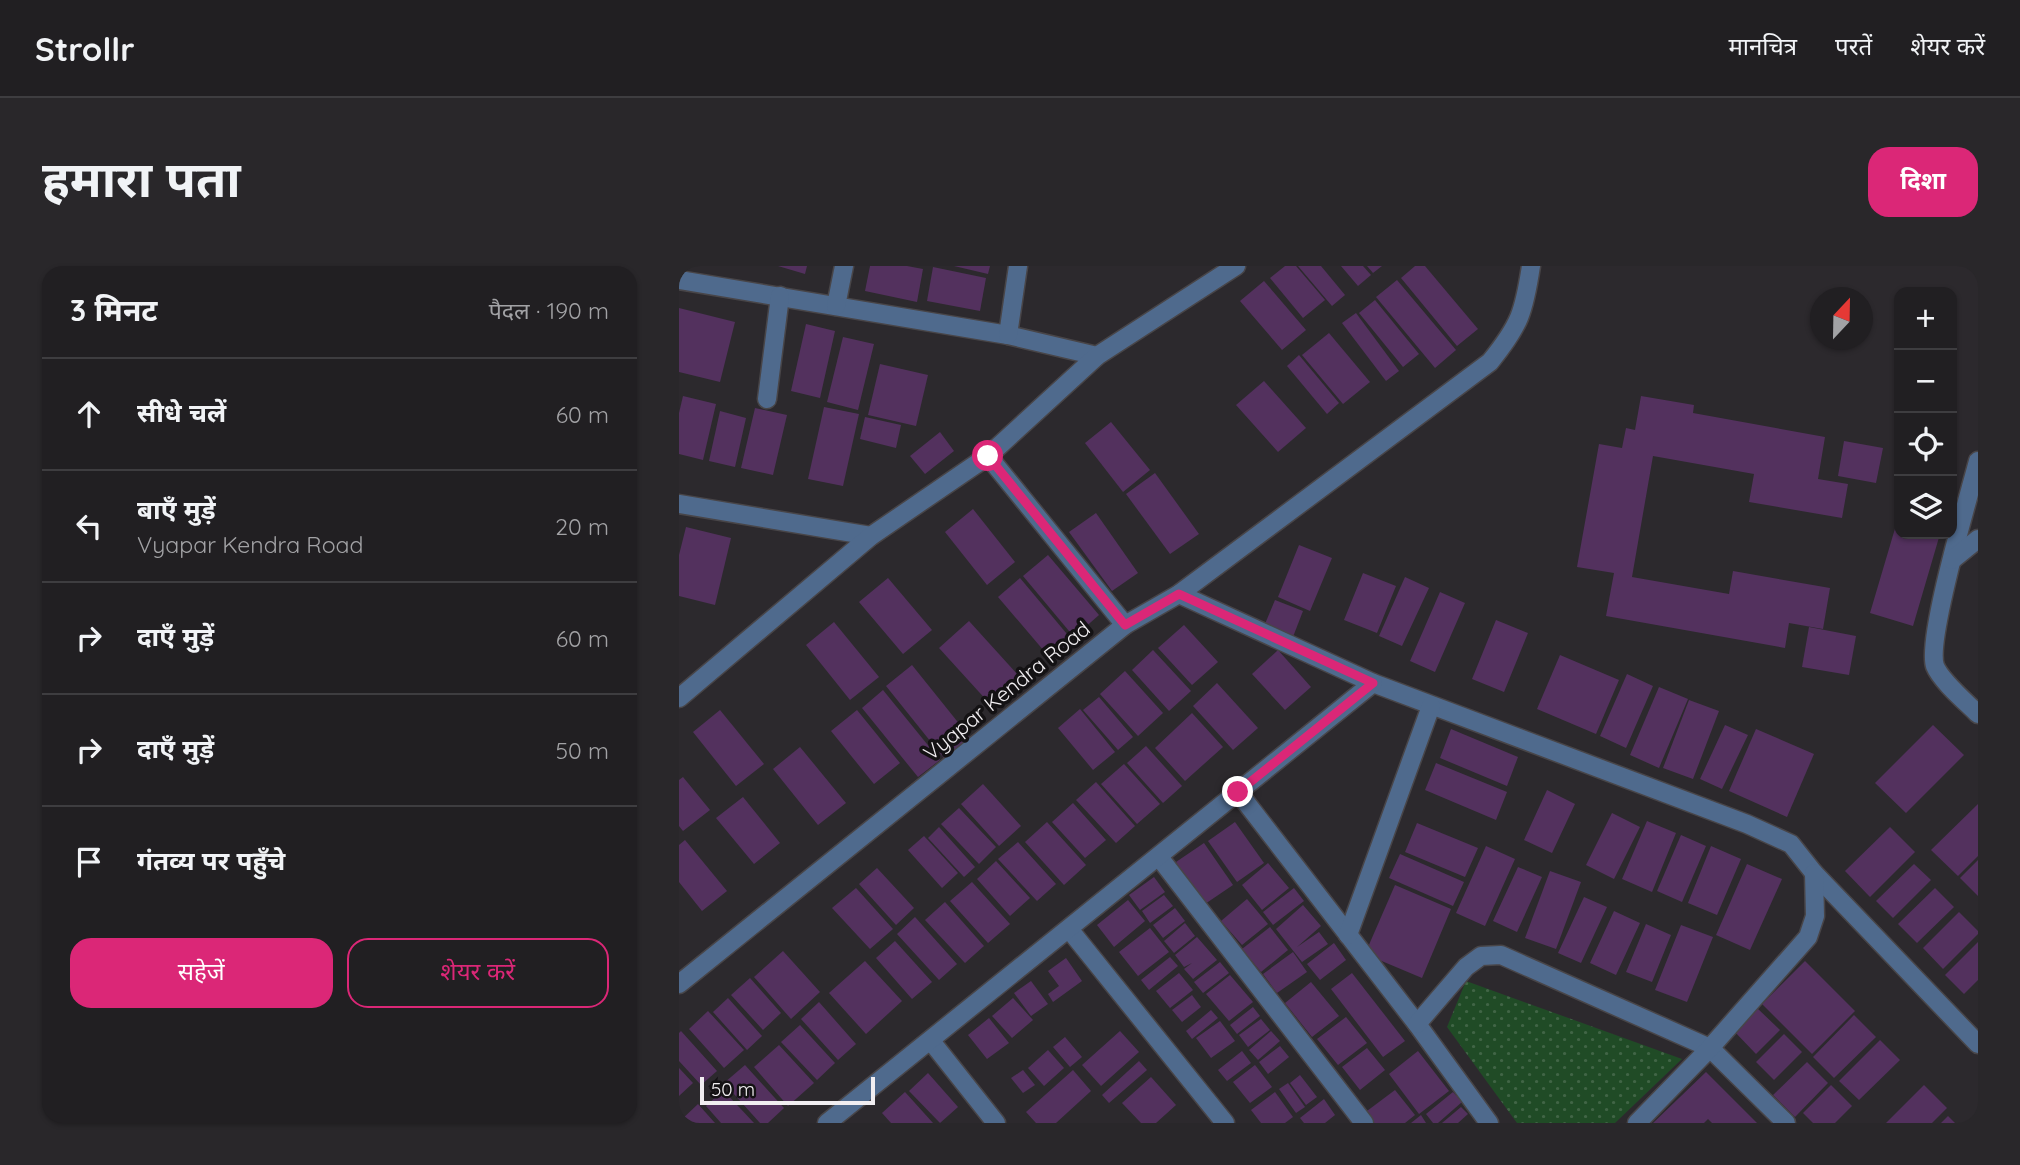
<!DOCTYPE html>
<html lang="hi">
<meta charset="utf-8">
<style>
:root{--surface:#211f22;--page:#29272a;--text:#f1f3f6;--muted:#a2a2a5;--line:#3e3d40;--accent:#db2777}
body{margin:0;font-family:Quicksand,"Noto Sans Devanagari",sans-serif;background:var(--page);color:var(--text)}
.controls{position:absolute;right:21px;top:21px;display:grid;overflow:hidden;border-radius:14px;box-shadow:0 2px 5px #0004}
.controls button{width:63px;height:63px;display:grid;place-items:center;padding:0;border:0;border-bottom:2px solid var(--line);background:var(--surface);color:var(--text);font:35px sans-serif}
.compass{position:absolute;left:1131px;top:21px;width:63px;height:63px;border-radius:50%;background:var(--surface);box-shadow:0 2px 5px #0004;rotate:22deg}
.scale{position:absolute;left:21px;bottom:18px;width:175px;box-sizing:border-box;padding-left:7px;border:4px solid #f1eef1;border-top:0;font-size:19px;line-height:24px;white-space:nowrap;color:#f1eef1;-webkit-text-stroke:5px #141214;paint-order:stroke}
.stop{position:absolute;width:21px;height:21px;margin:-16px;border:5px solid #db2777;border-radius:50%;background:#fff}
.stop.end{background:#db2777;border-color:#fff;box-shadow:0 2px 7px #0008}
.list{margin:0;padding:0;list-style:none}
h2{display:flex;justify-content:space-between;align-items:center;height:91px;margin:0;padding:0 28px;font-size:30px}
h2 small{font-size:23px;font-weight:400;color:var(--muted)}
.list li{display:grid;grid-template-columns:46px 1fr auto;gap:21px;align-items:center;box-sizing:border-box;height:112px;padding:0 28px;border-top:2px solid var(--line)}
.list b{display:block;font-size:26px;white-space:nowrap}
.list p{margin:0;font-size:23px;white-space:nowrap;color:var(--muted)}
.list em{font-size:23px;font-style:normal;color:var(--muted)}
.actions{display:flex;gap:14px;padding:21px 28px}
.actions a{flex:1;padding:16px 0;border:2px solid var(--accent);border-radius:21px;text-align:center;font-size:24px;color:var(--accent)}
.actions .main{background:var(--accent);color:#fff}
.icon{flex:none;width:38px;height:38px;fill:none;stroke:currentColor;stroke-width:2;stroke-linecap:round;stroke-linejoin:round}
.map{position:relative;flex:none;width:1299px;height:857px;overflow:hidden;border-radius:21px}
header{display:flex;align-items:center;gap:42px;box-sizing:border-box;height:98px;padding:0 35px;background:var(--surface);border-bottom:2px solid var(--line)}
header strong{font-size:33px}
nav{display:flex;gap:38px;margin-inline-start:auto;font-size:24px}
.intro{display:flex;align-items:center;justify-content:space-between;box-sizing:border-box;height:168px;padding:0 42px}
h1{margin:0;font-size:49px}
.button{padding:18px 32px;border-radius:21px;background:var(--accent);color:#fff;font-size:24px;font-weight:700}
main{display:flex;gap:42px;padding:0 42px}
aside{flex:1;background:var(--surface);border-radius:21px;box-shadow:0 2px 5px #0004}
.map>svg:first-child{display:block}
.grass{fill:url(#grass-dots)}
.building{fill:#53315e}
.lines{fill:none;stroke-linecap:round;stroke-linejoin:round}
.street-casing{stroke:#484548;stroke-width:21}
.street{stroke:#4f6a8d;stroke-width:18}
.route{stroke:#db2777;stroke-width:9}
.labels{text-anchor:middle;stroke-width:7;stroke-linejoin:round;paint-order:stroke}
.street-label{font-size:21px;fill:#f1eef1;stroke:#141214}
</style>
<header>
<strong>Strollr</strong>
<nav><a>मानचित्र</a><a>परतें</a><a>शेयर करें</a></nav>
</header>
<div class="intro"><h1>हमारा पता</h1><a class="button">दिशा</a></div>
<main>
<aside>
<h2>3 मिनट<small>पैदल · 190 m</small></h2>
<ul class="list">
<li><svg class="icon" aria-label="ahead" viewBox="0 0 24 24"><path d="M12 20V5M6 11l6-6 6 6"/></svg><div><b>सीधे चलें</b></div><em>60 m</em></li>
<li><svg class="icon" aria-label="left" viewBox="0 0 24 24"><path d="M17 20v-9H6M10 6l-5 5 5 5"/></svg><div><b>बाएँ मुड़ें</b><p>Vyapar Kendra Road</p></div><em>20 m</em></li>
<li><svg class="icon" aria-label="right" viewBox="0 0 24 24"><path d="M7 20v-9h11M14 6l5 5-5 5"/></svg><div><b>दाएँ मुड़ें</b></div><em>60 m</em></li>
<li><svg class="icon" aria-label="right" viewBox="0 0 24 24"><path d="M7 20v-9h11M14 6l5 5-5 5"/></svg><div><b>दाएँ मुड़ें</b></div><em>50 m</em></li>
<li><svg class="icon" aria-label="arrive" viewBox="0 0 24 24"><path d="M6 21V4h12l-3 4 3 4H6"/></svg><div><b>गंतव्य पर पहुँचे</b></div></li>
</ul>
<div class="actions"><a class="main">सहेजें</a><a>शेयर करें</a></div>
</aside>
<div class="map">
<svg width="1299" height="857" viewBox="0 0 1299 857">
<defs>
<pattern id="grass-dots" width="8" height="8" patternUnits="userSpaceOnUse" patternTransform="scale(1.75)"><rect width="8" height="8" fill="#204b26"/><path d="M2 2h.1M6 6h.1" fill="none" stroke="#416546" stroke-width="1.8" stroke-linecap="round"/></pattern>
</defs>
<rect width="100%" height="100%" fill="#2c292d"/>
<!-- grass -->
<path class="grass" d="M787,715L1003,793L936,857H838L768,761Z"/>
<!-- building -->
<g class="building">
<path d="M99,0H128L126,8Z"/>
<path d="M191,0H228L244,3L238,36L186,25Z"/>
<path d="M275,0H311L309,8Z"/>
<path d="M606,0H617L646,34L624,52L591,12Z"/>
<path d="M619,0H642L666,29L653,40Z"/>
<path d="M662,0H684L692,9L679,20Z"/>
<path d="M688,0H703L694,7Z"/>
<path d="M736,0H746L799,63L778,80L722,12Z"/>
<path d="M254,1L307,12L301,45L248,35Z"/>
<path d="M718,14L777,84L756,102L697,31Z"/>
<path d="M585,15L627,64L603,84L561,35Z"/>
<path d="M696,34L740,88L724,101L680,47Z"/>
<path d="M0,42L56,56L41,116L0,106Z"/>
<path d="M677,47L720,105L707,115L663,57Z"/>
<path d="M127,58L156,65L141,132L112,125Z"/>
<path d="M650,67L691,116L664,138L623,89Z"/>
<path d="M164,71L195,78L179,144L148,136Z"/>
<path d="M620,89L660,137L648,148L608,100Z"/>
<path d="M201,98L249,109L237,160L189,149Z"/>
<path d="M585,115L627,162L599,186L557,139Z"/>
<path d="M4,130L37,138L24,194L0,188V147Z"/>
<path d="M962,130L1015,139L1014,147L1146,171L1139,213L1169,218L1163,252L1070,236L1075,208L974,190L953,311L1050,328L1054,305L1151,322L1144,363L1110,357L1106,382L927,350L935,307L898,301L920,178L943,182L947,162L956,164Z"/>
<path d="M145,141L180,148L164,220L129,213Z"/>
<path d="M76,142L108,149L94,209L62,202Z"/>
<path d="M41,145L67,152L56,201L30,195Z"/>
<path d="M186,151L222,159L217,182L181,173Z"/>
<path d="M432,156L471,204L444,226L406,177Z"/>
<path d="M261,166L275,185L246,208L231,190Z"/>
<path d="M1165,175L1204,182L1197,217L1159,210Z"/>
<path d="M476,207L520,268L491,288L447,228Z"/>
<path d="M294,243L336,296L308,319L266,266Z"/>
<path d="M417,247L459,307L433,325L390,266Z"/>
<path d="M1220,249V268H1261L1234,360L1191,347Z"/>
<path d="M7,261L52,272L36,339L0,330V289Z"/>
<path d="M620,279L653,292L631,345L599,331Z"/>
<path d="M369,289L420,349L395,371L344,310Z"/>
<path d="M684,307L717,320L698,367L665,354Z"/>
<path d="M726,311L750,322L723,380L700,370Z"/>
<path d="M209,312L253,364L224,388L180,336Z"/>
<path d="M341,312L393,374L371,392L319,331Z"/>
<path d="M761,326L786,337L756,406L731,395Z"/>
<path d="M596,334L624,345L612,376L583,365Z"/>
<path d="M817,354L849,367L825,426L793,413Z"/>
<path d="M290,355L340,410L310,437L260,382Z"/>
<path d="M155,356L200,411L171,434L127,379Z"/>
<path d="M505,359L539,396L513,419L479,382Z"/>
<path d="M1130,361L1177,370L1170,409L1123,401Z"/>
<path d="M474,384L512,425L490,445L453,404Z"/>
<path d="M599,384L632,421L606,444L573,408Z"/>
<path d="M881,389L940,414L917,468L858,443Z"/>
<path d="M233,399L294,475L268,496L207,420Z"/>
<path d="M446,405L484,447L459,470L421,428Z"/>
<path d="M948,408L974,420L947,482L921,470Z"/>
<path d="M538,417L579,462L554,484L514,440Z"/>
<path d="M980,421L1009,433L980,502L951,489Z"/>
<path d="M204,424L261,494L239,511L183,442Z"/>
<path d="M420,431L454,471L439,484L404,444Z"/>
<path d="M1010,434L1040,445L1014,513L984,502Z"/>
<path d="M401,443L436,486L414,504L379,462Z"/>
<path d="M41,444L85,498L57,520L14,466Z"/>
<path d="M178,444L221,497L195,518L152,465Z"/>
<path d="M513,447L544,481L506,515L476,482Z"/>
<path d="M1046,459L1069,469L1043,523L1021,513Z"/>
<path d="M1254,459L1285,489L1227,547L1196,517Z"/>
<path d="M772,463L839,491L828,520L761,492Z"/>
<path d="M1077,463L1135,488L1108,551L1050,525Z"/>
<path d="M467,480L503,520L484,537L448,497Z"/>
<path d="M121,481L167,537L139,559L94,503Z"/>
<path d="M757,497L828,526L817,554L746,524Z"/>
<path d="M445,498L481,538L458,558L422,518Z"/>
<path d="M4,511L31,544L4,565L0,560V514Z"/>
<path d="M417,516L456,560L437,577L397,534Z"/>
<path d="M304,518L342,560L320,580L282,538Z"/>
<path d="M868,524L896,538L873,587L845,574Z"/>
<path d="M64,531L101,577L75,598L37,552Z"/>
<path d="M394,537L427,574L406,592L373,556Z"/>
<path d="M1299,538V590L1279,610L1252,584Z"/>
<path d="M280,542L317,581L300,598L262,558Z"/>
<path d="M933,547L961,561L935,613L907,599Z"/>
<path d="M968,555L997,567L973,626L943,613Z"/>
<path d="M368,556L407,599L385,619L346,576Z"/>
<path d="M556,556L585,597L558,616L529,575Z"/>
<path d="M738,557L799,582L786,611L726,586Z"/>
<path d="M260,561L296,601L285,611L249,572Z"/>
<path d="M1211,561L1236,586L1191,631L1166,605Z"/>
<path d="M1002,569L1027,580L1003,636L978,625Z"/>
<path d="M245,570L279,607L263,622L229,584Z"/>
<path d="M6,574L48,625L23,645L0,616V579Z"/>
<path d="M339,576L377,618L358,635L319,593Z"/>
<path d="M525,577L554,619L526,638L497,596Z"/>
<path d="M807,580L836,593L806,660L777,647Z"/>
<path d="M1032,580L1062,593L1038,649L1009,637Z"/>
<path d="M721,588L785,616L774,640L710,612Z"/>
<path d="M1299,594V630L1281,612Z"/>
<path d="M317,595L351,632L331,650L298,613Z"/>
<path d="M589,597L610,622L583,644L563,619Z"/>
<path d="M1068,598L1103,613L1071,684L1037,669Z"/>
<path d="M1235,598L1252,614L1214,652L1197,635Z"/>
<path d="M839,601L863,611L838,666L814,655Z"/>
<path d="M198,602L235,642L217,659L180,618Z"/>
<path d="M871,605L902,616L877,683L846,672Z"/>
<path d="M475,611L486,626L461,644L450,629Z"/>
<path d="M293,616L331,658L309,677L271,635Z"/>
<path d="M716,619L772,643L743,712L686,688Z"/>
<path d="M177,622L214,663L191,683L153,642Z"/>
<path d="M615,622L625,635L594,659L584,646Z"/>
<path d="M1256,622L1275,641L1238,677L1219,658Z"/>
<path d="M485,629L494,640L471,657L463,645Z"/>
<path d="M905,631L928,641L902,697L879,687Z"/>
<path d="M568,633L589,658L563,679L542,655Z"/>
<path d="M449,634L466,655L435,681L418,659Z"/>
<path d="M266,636L305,680L286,697L246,654Z"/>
<path d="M624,639L642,660L618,681L640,666L649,678L623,696L597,663Z"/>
<path d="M496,642L506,655L484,672L474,659Z"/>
<path d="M935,645L961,657L937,709L911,697Z"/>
<path d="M1280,646L1299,665V668L1264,703L1244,682Z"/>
<path d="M236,651L278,698L260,714L218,668Z"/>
<path d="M506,657L516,670L495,687L485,675Z"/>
<path d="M967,658L992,669L973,716L947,706Z"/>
<path d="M1002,659L1034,671L1008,736L976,724Z"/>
<path d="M591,661L609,684L582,706L563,683Z"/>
<path d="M471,662L490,686L459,710L440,686Z"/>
<path d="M518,671L538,694L514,713L505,703L513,697L505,701L496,689Z"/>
<path d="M216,675L253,716L233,733L197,692Z"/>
<path d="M1299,676V714L1285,728L1266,709Z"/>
<path d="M655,677L667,694L641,714L628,698Z"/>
<path d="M104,685L141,726L112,753L75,711Z"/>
<path d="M614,686L628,706L598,727L584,708Z"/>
<path d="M491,691L499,700L470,724L462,714Z"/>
<path d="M387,692L403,715L374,736L369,728L380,720L369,705Z"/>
<path d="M186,695L223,735L187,768L150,727Z"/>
<path d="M1126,695L1176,745L1133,788L1083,738Z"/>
<path d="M541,696L550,707L524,727L515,716Z"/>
<path d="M500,707L514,724L491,742L477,725Z"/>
<path d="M673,707L726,775L704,791L652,723Z"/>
<path d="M551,709L574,736L550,755L527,728Z"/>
<path d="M71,712L102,747L84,764L52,729Z"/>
<path d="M352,715L369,738L352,750L335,727Z"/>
<path d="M632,716L660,750L633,771L606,737Z"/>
<path d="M513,729L522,741L503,756L493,744Z"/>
<path d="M49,732L83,770L68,784L34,746Z"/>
<path d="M334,732L354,754L333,772L313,750Z"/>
<path d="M140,736L177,778L159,794L122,753Z"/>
<path d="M574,741L581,750L558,768L551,759Z"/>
<path d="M1077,741L1101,764L1077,788L1054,764Z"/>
<path d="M532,744L539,752L513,773L507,765Z"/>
<path d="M29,745L65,784L45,802L10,763Z"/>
<path d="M1175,749L1197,771L1155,812L1134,791Z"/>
<path d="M667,751L688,777L659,799L638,773Z"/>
<path d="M310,752L330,777L308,793L289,769Z"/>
<path d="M582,753L591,764L569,781L560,769Z"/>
<path d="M541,755L556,775L532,792L517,772Z"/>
<path d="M121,759L156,797L138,814L102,776Z"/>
<path d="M2,765L38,805L22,819L0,795V767Z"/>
<path d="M441,765L460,786L422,820L403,799Z"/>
<path d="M592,765L601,775L579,794L570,784Z"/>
<path d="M1105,768L1123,786L1095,814L1077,796Z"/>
<path d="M386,771L403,791L391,801L374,781Z"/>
<path d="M1201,774L1221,794L1180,834L1160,815Z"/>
<path d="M100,779L135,817L109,840L75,801Z"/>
<path d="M601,780L610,791L589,808L580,796Z"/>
<path d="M688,782L706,804L681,824L663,801Z"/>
<path d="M369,784L385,802L365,820L349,802Z"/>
<path d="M563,785L572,797L548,815L539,804Z"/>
<path d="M739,785L770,825L740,848L710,808Z"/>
<path d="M460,795L468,804L430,837L423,829Z"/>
<path d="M1128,796L1149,817L1116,851L1094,829Z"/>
<path d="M66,799L105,842L89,857H81L45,817Z"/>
<path d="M576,799L593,821L571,837L554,816Z"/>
<path d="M0,802L14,817L0,830Z"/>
<path d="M344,804L356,819L344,827L332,812Z"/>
<path d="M394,804L412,825L377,857H357L347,846Z"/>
<path d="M1027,806L1078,857H1033L1029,853L1025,857H974Z"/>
<path d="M249,807L279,841L261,857L230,825Z"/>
<path d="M621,809L638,831L627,839L611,817Z"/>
<path d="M472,811L497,839L477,857H462L443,837Z"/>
<path d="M609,817L626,841L617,847L600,823Z"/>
<path d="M1152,819L1173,840L1156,857H1134L1124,847Z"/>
<path d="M1245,819L1268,842L1253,857H1207Z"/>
<path d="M44,824L75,857H42L27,840Z"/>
<path d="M716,824L736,849L726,857H691L684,848Z"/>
<path d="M226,826L254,857H212L203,847Z"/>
<path d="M596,826L614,851L606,857H582L572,844Z"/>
<path d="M774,826L783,836L759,857H754L747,848Z"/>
<path d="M645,833L656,849L646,857H625L621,852Z"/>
<path d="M19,838L36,857H0V856Z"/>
<path d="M782,841L789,848L779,857H763Z"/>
<path d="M742,849L747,857H732Z"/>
<path d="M1269,850L1276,857H1262Z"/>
</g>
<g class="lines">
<defs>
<g id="street">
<path d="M0,14L329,69L418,90"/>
<path d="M157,40L165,0"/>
<path d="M329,69L339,0"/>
<path d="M88,133L101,30"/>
<path d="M309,190L446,359"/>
<path d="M1299,195C1290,230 1247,373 1256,400C1262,415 1287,436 1299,448"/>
<path d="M0,238L192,270"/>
<path d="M1273,294L1299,273"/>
<path d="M500,328L694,417L1068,558L1112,578L1135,607L1299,778"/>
<path d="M0,432L192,270L309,190L418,90L557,0"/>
<path d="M559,526L738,758L810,857"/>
<path d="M480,591L685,857"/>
<path d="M390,663L546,857"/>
<path d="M669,669L752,440"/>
<path d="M0,718L446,359L500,328L811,96C841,59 845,46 852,0"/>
<path d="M738,758L787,701L802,690L822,689L1031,782L1107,857"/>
<path d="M252,775L317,857"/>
<path d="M148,857L694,417"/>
<path d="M958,857L1031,782L1129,671L1136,650L1135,607"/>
</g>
</defs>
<!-- street casing -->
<use href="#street" class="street-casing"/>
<!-- street -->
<use href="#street" class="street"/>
</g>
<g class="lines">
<!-- route -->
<path class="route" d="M309,190L446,359L500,328L694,417L559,526"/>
</g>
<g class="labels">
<!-- street labels -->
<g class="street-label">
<text transform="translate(328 425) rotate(-39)" y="7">Vyapar Kendra Road</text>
</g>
</g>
</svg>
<div class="controls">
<button>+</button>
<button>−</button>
<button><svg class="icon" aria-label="locate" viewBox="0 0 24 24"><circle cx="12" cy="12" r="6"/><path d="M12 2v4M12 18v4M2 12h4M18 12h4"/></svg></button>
<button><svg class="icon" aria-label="layers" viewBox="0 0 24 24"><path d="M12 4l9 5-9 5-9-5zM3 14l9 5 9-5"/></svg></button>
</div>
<svg class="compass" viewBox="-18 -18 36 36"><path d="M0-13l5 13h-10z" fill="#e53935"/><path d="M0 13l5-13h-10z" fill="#a2a2a5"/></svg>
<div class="scale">50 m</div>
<div class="stop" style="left:309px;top:190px"></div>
<div class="stop end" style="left:559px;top:526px"></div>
</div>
</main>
